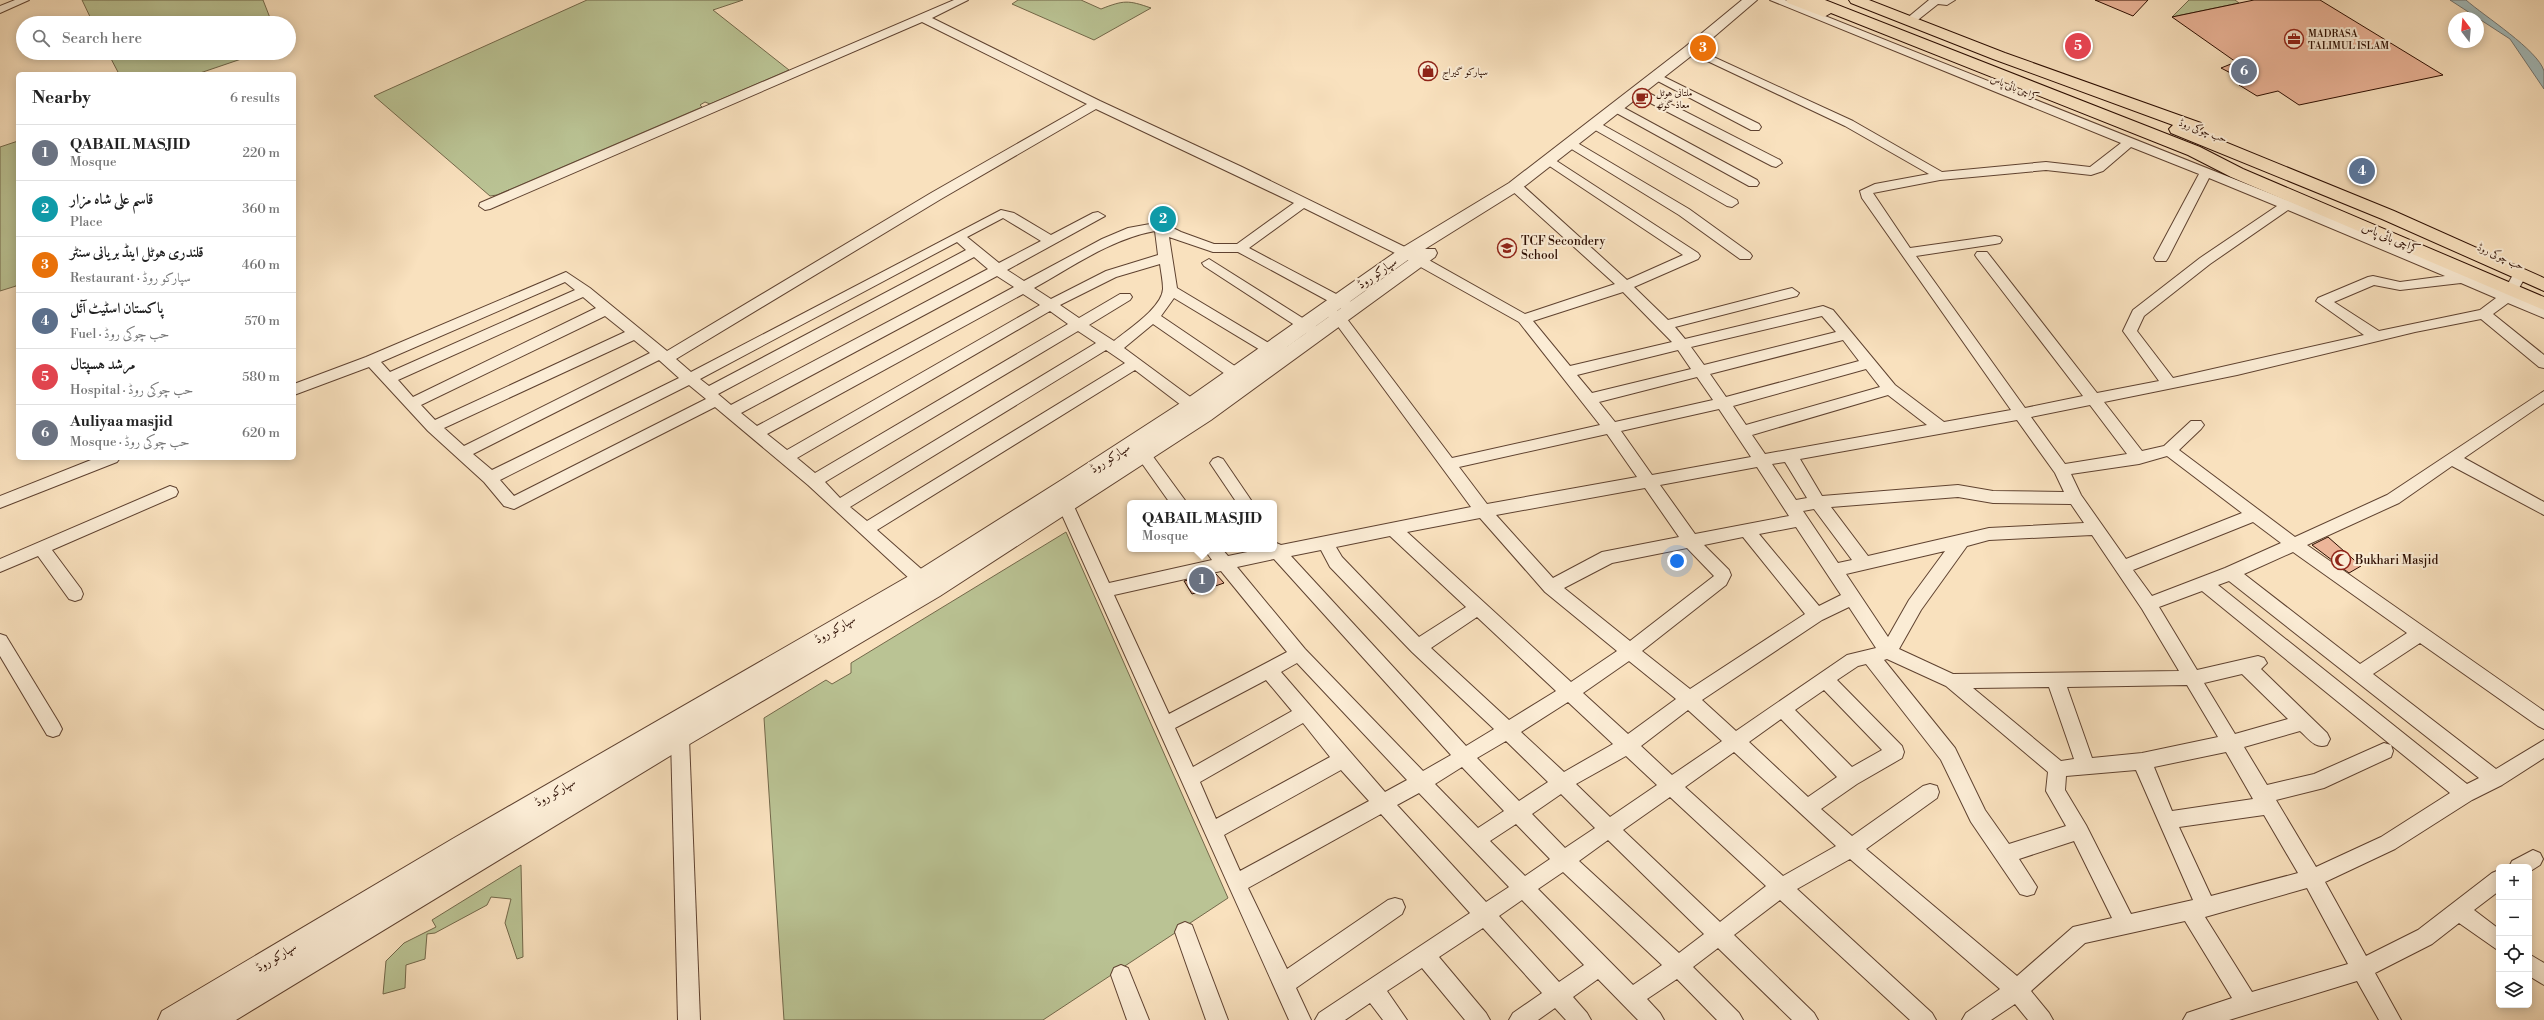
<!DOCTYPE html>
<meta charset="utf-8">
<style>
:root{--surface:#fff;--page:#f2f2f2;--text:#222;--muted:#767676;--line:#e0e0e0;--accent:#8f2418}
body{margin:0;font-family:"Libre Bodoni",Amiri,serif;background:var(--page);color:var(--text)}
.controls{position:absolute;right:12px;bottom:12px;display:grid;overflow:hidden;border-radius:6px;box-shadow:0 2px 10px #0003}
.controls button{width:36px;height:36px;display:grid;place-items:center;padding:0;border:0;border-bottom:1px solid var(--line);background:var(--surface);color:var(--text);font:20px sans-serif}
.compass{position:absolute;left:2448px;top:12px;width:36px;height:36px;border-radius:50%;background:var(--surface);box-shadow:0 2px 10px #0003;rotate:344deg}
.you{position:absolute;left:1677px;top:561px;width:14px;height:14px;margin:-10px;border:3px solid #fff;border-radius:50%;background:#1a73e8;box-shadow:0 0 0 6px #1a73e833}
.badge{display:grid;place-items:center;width:26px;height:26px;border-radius:50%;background:var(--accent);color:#fff;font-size:13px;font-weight:700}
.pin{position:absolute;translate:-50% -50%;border:2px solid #fff;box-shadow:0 1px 4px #0006}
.popup{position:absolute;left:1127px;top:500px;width:150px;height:52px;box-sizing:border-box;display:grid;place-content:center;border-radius:6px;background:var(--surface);filter:drop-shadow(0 1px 3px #0005);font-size:13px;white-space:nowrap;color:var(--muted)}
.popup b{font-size:15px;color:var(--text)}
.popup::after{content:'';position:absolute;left:50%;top:100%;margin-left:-8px;border:8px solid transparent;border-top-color:var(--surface)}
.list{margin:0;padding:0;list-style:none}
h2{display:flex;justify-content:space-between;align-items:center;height:52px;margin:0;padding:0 16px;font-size:17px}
h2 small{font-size:13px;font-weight:400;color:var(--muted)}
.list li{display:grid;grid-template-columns:26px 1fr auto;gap:12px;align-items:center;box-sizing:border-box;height:56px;padding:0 16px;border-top:1px solid var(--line)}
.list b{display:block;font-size:15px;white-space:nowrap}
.list p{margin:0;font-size:13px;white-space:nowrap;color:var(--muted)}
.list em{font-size:13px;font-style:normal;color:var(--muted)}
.icon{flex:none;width:22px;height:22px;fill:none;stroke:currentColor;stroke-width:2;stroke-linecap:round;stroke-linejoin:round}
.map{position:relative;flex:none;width:2544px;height:1020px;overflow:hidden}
.search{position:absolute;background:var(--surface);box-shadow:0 2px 10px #0003;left:16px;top:16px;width:280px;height:44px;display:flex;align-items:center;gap:10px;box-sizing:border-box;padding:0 14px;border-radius:22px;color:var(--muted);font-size:15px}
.panel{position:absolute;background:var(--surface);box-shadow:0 2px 10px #0003;left:16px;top:72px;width:280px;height:388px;border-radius:6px}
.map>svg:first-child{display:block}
.green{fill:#bac394;stroke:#73684a}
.water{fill:#a2bbbc;stroke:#737571}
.building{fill:#ecb599;stroke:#2c0d00}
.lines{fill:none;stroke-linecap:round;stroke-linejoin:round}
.minor-casing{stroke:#5f4230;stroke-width:2}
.tertiary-casing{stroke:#5f4230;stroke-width:2}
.trunk-casing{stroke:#2c0d00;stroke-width:2}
.minor{fill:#fbecd5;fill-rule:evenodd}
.tertiary{fill:#fbecd5;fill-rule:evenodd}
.trunk{fill:#f9e1be;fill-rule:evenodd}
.labels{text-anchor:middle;stroke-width:4;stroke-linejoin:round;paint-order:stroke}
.far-poi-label{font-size:10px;fill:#2c0d00;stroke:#fbecd5;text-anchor:start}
.far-street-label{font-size:10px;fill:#2c0d00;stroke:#fbecd5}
.street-label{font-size:12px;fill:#2c0d00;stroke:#fbecd5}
.poi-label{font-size:12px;fill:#2c0d00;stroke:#fbecd5;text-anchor:start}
</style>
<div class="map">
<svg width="2544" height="1020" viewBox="0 0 2544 1020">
<rect width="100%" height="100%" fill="#f9e1be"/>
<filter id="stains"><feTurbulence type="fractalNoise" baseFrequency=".005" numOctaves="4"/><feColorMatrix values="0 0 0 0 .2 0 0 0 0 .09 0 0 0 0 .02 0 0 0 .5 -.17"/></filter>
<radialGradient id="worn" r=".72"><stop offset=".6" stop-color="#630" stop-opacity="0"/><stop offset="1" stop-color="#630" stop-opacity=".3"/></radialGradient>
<!-- green -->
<g class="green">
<path d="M82,0H263L272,23H93Z"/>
<path d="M587,0H743L713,10L789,70L710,104L705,102L700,105L702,107L497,195L490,196L374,96Z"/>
<path d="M1018,0H1081L1101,9C1124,0 1128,0 1151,8L1094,40L1012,4Z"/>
<path d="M2189,0H2235L2239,3L2172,17Z"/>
<path d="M108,53H259L197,74H119Z"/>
<path d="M18,141V282L16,286L0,291V147Z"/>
<path d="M1066,532L1228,898L1043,1020H784L764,718L826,680L832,684L851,673V663Z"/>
<path d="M521,865L523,957L517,959L505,923L511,899L491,897L487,905L435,933L427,934L425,959L406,965L405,988L383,994L386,961L404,943L436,927L432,920Z"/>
</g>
<!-- water -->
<path class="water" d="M2450,0H2466C2484,16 2538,50 2544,71C2544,76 2544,84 2544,89L2510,39Z"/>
<!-- building -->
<g class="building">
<path d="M2095,0H2148L2133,16Z"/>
<path d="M2254,0H2320L2443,75L2299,105L2278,91L2257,96L2239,85L2246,81L2221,68L2236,62L2172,17Z"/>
<path d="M2328,537L2361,566L2349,573L2312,545Z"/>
<path d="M1216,574L1224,583L1192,594L1184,581Z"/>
</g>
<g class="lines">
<defs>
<g id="minor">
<path d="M15,0H29L0,13V6Z"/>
<path d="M954,0H968L932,18L1100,101L1242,167L1411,250L1525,314L1615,284L1510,189L1509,186L1510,183H1520L1627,280L1683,255L1542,161L1544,158H1552L1698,253L1700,256L1698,259L1634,287L1668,320L1792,288L1799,293L1797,296L1675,327L1685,339L1823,306L1833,310L1895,385L1944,422L2011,410L1862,198L1860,191L1875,184L1929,174L1845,126L1684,50L1690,47L1694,48L1853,121L1942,172L2046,162L2090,167L2121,143L1770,0H1785L2292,202L2504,291L2515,271H2525L2527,274L2515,295L2544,308V318L2508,303L2493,314L2544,355V368L2539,367L2481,319L2415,332L2237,375L2104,402L2142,451L2164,446L2191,421H2201L2204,425L2201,429L2179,450L2295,537L2387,495L2544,391V403L2464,458L2544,502V515L2452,466L2399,503L2307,545L2544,711V729L2538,726L2420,643L2373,674L2496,769L2544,740V758L2502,785L2472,800L2395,849L2325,882L2366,956L2418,930L2492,873L2499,870V891L2474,910L2499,929V951L2459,923L2432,944L2375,973L2401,1020H2379L2357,981L2229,1020H2183L2187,1013L2232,998L2185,921L2085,943L2031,991L2049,1013L2053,1020H2028L2015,1004L1991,1020H1962L1966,1013L2000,989L1850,859L1797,889L1932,1013L1936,1020H1910L1780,900L1734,935L1814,1013L1818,1020H1792L1718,948L1693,967L1739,1013L1743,1020H1717L1677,979L1647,999L1660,1013L1664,1020H1638L1598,979L1573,997L1587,1013L1591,1020H1566L1555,1008L1538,1020H1509L1513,1013L1542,993L1483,928L1439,957L1486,1013L1490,1020H1465L1422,968L1387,991L1407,1020H1383L1370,1003L1345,1020H1315L1319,1013L1470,913L1381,814L1248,888L1287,969L1388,900L1395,898L1402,900L1405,907L1402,914L1296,988L1311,1020H1289L1058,506L1060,502H1072L1109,583L1212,560L1204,549H1222L1228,556L1262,549H1274V542L1281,545L1471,507L1334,321L1320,310L1322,307L1327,305L1344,315L1452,458L1600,425L1519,322L1401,256L1304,208L1249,248L1355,304L1357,307L1355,310H1345L1238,252H1213L1169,237L1177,288L1287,354L1289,357L1287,360H1277L1174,298L1161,316L1251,377L1253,381L1251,385H1241L1153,324L1124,348L1208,410L1211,414L1208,418H1198L1135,370L877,530L936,582L938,587L936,592L930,594L924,592L808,485L715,407L514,509L504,506L484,482L428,431L369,367L294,395V384L366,357L566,272L590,288L667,351L931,193L1087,104L922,22L490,209L485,210L479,206L480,203ZM1096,109L1294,203L1237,244H1214L1181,232L1161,222L1128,228L1102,239L1024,281L1007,270L1105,216L1098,212L1093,213L1051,235L1014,213L1001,210L691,372L676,359L941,199ZM2131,147L2199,174L2154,258L2156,261H2166L2168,258L2209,178L2277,206L2200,258L2133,310L2123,331L2159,381L2097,393L1987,252H1977L1975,255L1977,258L2083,396L2025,408L1916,256L1995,244L2000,243L2002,240L2000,237L1995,236L1910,248L1873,193L1940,180L2046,170L2091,175L2103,171ZM2288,210L2445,276L2400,282L2373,276L2368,277L2318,298L2316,301L2364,335L2173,378L2137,331L2144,316L2210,264ZM1003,218L1041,241L999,263L967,237ZM1155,231L1158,255L1106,271L1051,299L1034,288C1072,267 1111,239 1155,231ZM957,242L966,250L709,386L700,379ZM974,257L988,269L731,405L718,394ZM1160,264C1161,272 1163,281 1163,289C1162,308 1127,330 1114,341L1089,325L1130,300L1132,297L1130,294H1120L1079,318L1060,305L1116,277ZM997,276L1014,287L757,426L741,413ZM565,282L575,290L390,372L381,362ZM2461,283L2496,298L2480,310L2379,331L2334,302L2374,285L2400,290ZM1623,292L1672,342L1570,366L1533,321ZM1023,294L1040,305L787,450L767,434ZM583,297L596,308L413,397L398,380ZM1050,311L1068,324L815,473L797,458ZM605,316L625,332L435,420L421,405ZM1822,316L1836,332L1704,365L1691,347ZM1078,331L1096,343L840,498L825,482ZM634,340L650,353L464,446L444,428ZM1843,340L1859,361L1726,397L1710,374ZM1106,350L1125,363L867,521L850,507ZM1678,350L1691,369L1592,393L1577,375ZM659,360L679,378L492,470L473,454ZM1866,369L1880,387L1746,425L1733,406ZM1697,377L1713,400L1615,422L1599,402ZM689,385L706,399L514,496L500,480ZM1888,395L1927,425L1765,454L1752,435ZM2090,405L2127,454L2065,464L2031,417ZM1719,409L1751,457L1652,475L1621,431ZM2017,420L2055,473L2064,492L1993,491L1958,485L1822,496L1800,459ZM1607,434L1637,477L1487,504L1459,467ZM2167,456L2242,513L2126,559L2081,495L2071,474L2139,464ZM1785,462L1807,498L1796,500L1772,464ZM1757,467L1789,516L1695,534L1660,485ZM1645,488L1679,537L1602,552L1553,578L1496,515ZM1958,497L1993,503L2071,504L2084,523L1989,528L1868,556L1831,507ZM1814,509L1852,560L1838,563L1803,511ZM1480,518L1545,592L1617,651L1571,682L1407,532ZM2253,522L2281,543L2225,568L2152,596L2133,570ZM1796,527L1841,595L1819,606L1759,534ZM2092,535L2142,609L2179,671L1953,674L1899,649L1921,610L1967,546L1989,540ZM1390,536L1466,607L1419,637L1342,557L1336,547ZM1743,537L1805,614L1690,689L1642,651L1726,585L1731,575L1729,570L1704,545ZM1687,548L1714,576L1630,641L1564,588L1612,563ZM1321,550L1330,567L1412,652L1494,729L1466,746L1291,556ZM1945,551L1909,600L1888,637L1846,574ZM2293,552L2407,633L2360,664L2244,574ZM1274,559L1451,755L1423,771L1305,649L1237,567ZM1221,571L1287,652L1169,714L1114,595ZM2229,581L2479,778L2467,784L2218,585ZM2202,591L2450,793L2381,837L2316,867L2276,800L2324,788L2391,757L2393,751L2391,745L2384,743L2314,774L2267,785L2244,747L2300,731C2309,739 2315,749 2327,745L2330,739L2327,733L2261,669L2267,663L2264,658L2258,656L2197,670L2159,607ZM1849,607L1876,648L1847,655L1736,731L1702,700L1822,620ZM1477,617L1556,691L1509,720L1431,648ZM1887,659L1946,686L2048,772L2046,791L2066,826L2009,844L1985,810L1955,748L1884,660ZM1629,661L1676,699L1628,734L1583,693ZM1297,663L1407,780L1385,792L1281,672ZM1866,664L1941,760L1971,822L2020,894L2027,896L2034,894L2037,887L2019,859L2074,841L2112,918L2073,927L2017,976L1866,849L1937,798L1939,792L1937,786L1930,784L1923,786L1852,836L1821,809L1857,784L1902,758L1904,752L1902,746L1837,680L1858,666ZM2242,674L2288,719L2235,734L2204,683ZM1266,680L1292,711L1193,767L1175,728ZM2187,685L2218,737L2142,753L2092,758L2067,687ZM2049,687L2074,759L2061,761L1973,688ZM1824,690L1882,750L1852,767L1795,710ZM1568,702L1613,744L1564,772L1521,732ZM1688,710L1722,741L1672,775L1641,746ZM1781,719L1837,777L1808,797L1749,742ZM1303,723L1330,757L1216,819L1200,782ZM1506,741L1548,782L1519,801L1477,758ZM1734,752L1836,846L1783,876L1685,787ZM2226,752L2253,799L2172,811L2154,767ZM1626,756L1657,785L1610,817L1576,784ZM1462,767L1504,811L1478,828L1435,784ZM1341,770L1369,801L1240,871L1224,835ZM2136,770L2193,900L2131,914L2086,825L2065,790L2066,776ZM1419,793L1509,887L1486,902L1397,805ZM1561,794L1595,828L1565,848L1532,814ZM1670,797L1766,886L1720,922L1623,830ZM2264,815L2298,873L2211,896L2179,827ZM1516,824L1550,859L1525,876L1490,841ZM1608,840L1704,934L1679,953L1579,861ZM1563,872L1662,965L1633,985L1538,889ZM2307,888L2348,964L2252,992L2205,917ZM1522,900L1584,965L1559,982L1499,916Z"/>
<path d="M1929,0H1955L1947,5L1938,4L1914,23H1906V19Z"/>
<path d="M1656,73L1759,124L1761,127L1759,130H1751L1652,78V74Z"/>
<path d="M1637,87L1780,160L1782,163L1776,167L1772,166L1633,94L1631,91Z"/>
<path d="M1615,103L1757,180L1759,183L1757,186H1749L1611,110L1609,107Z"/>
<path d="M1594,120L1737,200L1738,203L1732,207L1727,206L1590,127L1588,124Z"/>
<path d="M1569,138L1689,209L1750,253L1752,256L1750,259H1740L1679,215L1565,145L1563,142Z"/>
<path d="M1209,259L1320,329L1322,332L1320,335H1310L1204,266L1202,263Z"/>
<path d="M1144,449L1149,451L1187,503H1170L1136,455L1139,451Z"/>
<path d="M1218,457L1223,459L1253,503H1237L1210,463L1213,459Z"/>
<path d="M96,458H120L117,462L0,508V496Z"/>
<path d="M170,486L176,488L178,492L176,496L52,550L81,589L83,594L81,599L75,601L69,599L38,556L0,572V559Z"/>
<path d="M0,634L6,636L59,723L62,729L59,735L53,737L47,735L0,656Z"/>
<path d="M680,730L686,732L689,738L700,1020H678L671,738L674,732Z"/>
<path d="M2533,850L2540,853L2543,859L2540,865L2529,872V867H2509L2512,861Z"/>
<path d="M1185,922L1192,925L1228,1020H1206L1175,932L1178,925Z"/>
<path d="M2529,954L2544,963V985L2529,976Z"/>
<path d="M1121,965L1128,968L1149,1020H1127L1111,975L1114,968Z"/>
</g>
<path id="tertiary" d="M1742,0H1757L1695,53L1521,189L1425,249H1435L1437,253L1435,257L1211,420L940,596L688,745L236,1020H158L162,1011L454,838L914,573L1063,479L1185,400L1400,249L1509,183L1685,47ZM1417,254L1281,351L1412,257Z"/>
<g id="trunk">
<path d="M1786,0H1825L2200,147L2243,169L2544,297V310L2231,177L2188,155L1831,13L1824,17L1819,15L1788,3Z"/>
<path d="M1849,0H1869L2005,53L2201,123L2203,127L2198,131L2394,211L2544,278V291L2382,219L2171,133L2169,129L2173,125L1993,59L1851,3Z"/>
</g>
</defs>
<!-- minor casing -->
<use href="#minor" class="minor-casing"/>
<!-- tertiary casing -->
<use href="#tertiary" class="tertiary-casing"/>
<!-- trunk casing -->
<use href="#trunk" class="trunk-casing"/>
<!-- minor -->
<use href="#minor" class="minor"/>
<!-- tertiary -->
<use href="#tertiary" class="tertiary"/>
<!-- trunk -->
<use href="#trunk" class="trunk"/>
</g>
<!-- icons -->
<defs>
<symbol id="office-ring" viewBox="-11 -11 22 22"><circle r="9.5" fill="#fbecd5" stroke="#8f2418" stroke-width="1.5"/><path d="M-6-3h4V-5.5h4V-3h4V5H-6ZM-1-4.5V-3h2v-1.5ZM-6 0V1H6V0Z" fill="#8f2418"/></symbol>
<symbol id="shop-ring" viewBox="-11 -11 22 22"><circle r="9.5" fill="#fbecd5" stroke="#8f2418" stroke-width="1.5"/><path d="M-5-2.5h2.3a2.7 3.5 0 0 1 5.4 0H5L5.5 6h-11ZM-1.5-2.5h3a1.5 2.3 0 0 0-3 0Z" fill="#8f2418"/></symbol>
<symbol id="cafe-ring" viewBox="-11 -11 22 22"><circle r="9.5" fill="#fbecd5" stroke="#8f2418" stroke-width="1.5"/><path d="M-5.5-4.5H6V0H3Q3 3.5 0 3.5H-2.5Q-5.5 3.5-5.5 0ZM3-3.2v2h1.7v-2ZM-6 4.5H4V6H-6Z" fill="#8f2418"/></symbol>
<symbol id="school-ring" viewBox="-11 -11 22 22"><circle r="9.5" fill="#fbecd5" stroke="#8f2418" stroke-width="1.5"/><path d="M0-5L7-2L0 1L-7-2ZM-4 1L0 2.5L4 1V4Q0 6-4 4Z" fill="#8f2418"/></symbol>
<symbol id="mosque-ring" viewBox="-11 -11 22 22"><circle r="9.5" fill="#fbecd5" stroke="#8f2418" stroke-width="1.5"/><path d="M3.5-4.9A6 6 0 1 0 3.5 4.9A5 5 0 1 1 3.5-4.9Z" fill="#8f2418"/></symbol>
</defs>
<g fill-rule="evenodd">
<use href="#office-ring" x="2283" y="28" width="22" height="22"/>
<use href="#shop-ring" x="1417" y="60" width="22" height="22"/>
<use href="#cafe-ring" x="1631" y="87" width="22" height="22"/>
<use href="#school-ring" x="1496" y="237" width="22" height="22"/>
<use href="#mosque-ring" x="2330" y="549" width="22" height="22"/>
</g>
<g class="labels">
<!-- far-poi labels -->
<g class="far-poi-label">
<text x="2308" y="37">MADRASA<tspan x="2308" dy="12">TALIMUL ISLAM</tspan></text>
<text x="1442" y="75">سپارکو گیراج</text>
<text x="1656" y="96">ملتانی ہوٹل<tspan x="1656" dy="12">معاذ گوٹھ</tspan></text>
</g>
<!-- far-street labels -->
<g class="far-street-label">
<text transform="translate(2015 87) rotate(22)" y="4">کراچی بائی پاس</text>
<text transform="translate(2203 130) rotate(20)" y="4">حب چوکی روڈ</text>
<text transform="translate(2501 256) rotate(24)" y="4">حب چوکی روڈ</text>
</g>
<!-- street labels -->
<g class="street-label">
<text transform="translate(2391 238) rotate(23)" y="4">کراچی بائی پاس</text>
<text transform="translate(1377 273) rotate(-35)" y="4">سپارکو روڈ</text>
<text transform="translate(1110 458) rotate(-33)" y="4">سپارکو روڈ</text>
<text transform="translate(835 629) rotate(-30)" y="4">سپارکو روڈ</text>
<text transform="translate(555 792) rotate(-30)" y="4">سپارکو روڈ</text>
<text transform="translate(276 957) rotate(-31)" y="4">سپارکو روڈ</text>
</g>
<!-- poi labels -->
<g class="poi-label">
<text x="1521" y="245">TCF Secondery<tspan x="1521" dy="14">School</tspan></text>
<text x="2355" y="564">Bukhari Masjid</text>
</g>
</g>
<rect width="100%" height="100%" filter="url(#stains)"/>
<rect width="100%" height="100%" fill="url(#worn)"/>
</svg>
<div class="controls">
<button>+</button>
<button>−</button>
<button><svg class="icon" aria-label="locate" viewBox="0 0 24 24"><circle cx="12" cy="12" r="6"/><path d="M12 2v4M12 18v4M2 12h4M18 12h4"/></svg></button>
<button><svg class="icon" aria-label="layers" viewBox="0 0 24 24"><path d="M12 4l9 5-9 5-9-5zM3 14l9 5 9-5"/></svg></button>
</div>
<svg class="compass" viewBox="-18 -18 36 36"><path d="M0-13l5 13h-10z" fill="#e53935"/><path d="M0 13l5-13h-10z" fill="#767676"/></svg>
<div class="you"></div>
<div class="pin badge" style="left:1202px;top:580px;background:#6b7280">1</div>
<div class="popup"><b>QABAIL MASJID</b>Mosque</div>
<div class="pin badge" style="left:1163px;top:219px;background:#0f9aa8">2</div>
<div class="pin badge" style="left:1703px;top:48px;background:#e8710a">3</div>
<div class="pin badge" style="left:2362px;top:171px;background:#5c6f8a">4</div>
<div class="pin badge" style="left:2078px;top:46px;background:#e0444e">5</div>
<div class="pin badge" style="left:2244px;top:71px;background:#6b7280">6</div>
<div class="search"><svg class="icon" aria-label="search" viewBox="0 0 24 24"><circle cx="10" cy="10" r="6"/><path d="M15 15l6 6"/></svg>Search here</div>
<section class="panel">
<h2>Nearby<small>6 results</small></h2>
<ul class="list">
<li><span class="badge" style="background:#6b7280">1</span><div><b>QABAIL MASJID</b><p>Mosque</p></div><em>220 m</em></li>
<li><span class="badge" style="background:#0f9aa8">2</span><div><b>قاسم علی شاہ مزار</b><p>Place</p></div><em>360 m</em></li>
<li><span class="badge" style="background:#e8710a">3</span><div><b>قلندری ہوٹل اینڈ بریانی سنٹر</b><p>Restaurant · سپارکو روڈ</p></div><em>460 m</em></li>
<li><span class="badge" style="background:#5c6f8a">4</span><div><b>پاکستان اسٹیٹ آئل</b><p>Fuel · حب چوکی روڈ</p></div><em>570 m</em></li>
<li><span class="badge" style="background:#e0444e">5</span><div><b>مرشد ہسپتال</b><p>Hospital · حب چوکی روڈ</p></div><em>580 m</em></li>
<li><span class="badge" style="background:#6b7280">6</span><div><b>Auliyaa masjid</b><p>Mosque · حب چوکی روڈ</p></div><em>620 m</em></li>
</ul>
</section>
</div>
